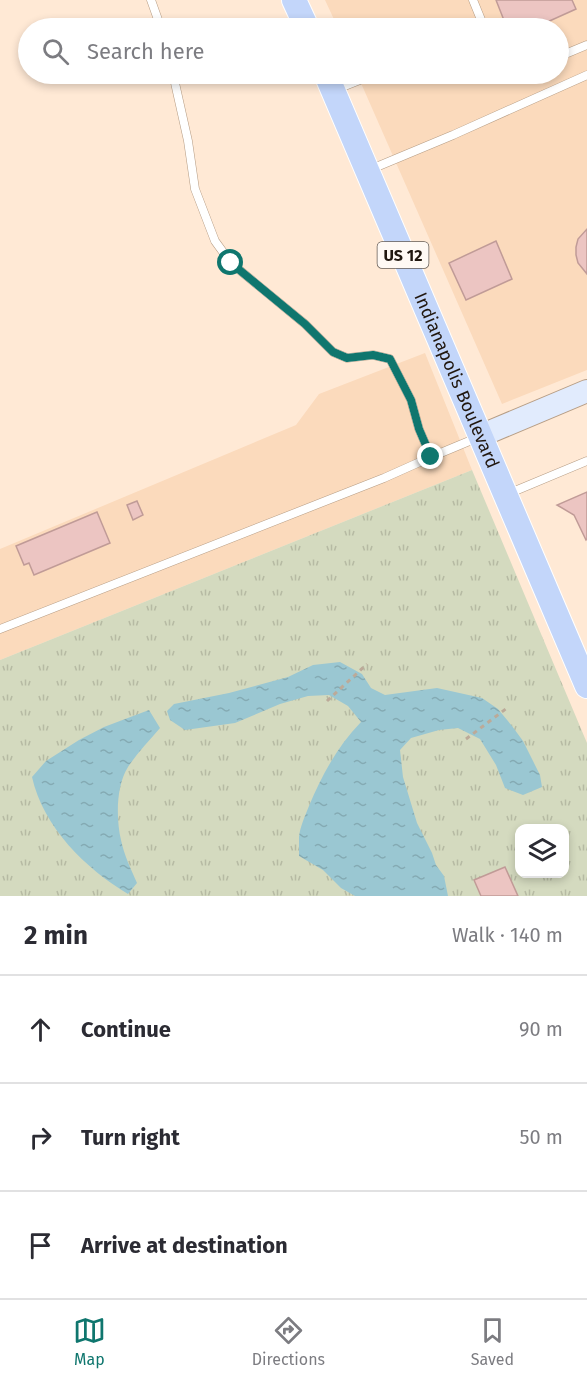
<!DOCTYPE html>
<meta charset="utf-8">
<style>
:root{--surface:#fff;--page:#f2f2f3;--text:#2b2b33;--muted:#7c7c81;--line:#e1e1e2;--accent:#0f766e}
body{margin:0;font-family:"Fira Sans",sans-serif;background:var(--page);color:var(--text)}
.controls{position:absolute;right:18px;bottom:18px;display:grid;overflow:hidden;border-radius:12px;box-shadow:0 3px 9px #0003}
.controls button{width:54px;height:54px;display:grid;place-items:center;padding:0;border:0;border-bottom:2px solid var(--line);background:var(--surface);color:var(--text);font:30px sans-serif}
.stop{position:absolute;width:18px;height:18px;margin:-14px;border:4px solid #0f766e;border-radius:50%;background:#fff}
.stop.end{background:#0f766e;border-color:#fff;box-shadow:0 2px 6px #0008}
.list{margin:0;padding:0;list-style:none}
h2{display:flex;justify-content:space-between;align-items:center;height:78px;margin:0;padding:0 24px;font-size:26px}
h2 small{font-size:20px;font-weight:400;color:var(--muted)}
.list li{display:grid;grid-template-columns:39px 1fr auto;gap:18px;align-items:center;box-sizing:border-box;height:108px;padding:0 24px;border-top:2px solid var(--line)}
.list b{display:block;font-size:22px;white-space:nowrap}
.list em{font-size:20px;font-style:normal;color:var(--muted)}
.icon{flex:none;width:33px;height:33px;fill:none;stroke:currentColor;stroke-width:2;stroke-linecap:round;stroke-linejoin:round}
.map{position:relative;flex:none;width:587px;height:896px;overflow:hidden}
.search{position:absolute;background:var(--surface);box-shadow:0 3px 9px #0003;left:18px;right:18px;top:18px;height:66px;display:flex;align-items:center;gap:15px;box-sizing:border-box;padding:0 21px;border-radius:33px;color:var(--muted);font-size:22px}
.sheet{height:402px;background:var(--surface)}
nav{display:flex;justify-content:space-around;align-items:center;box-sizing:border-box;height:84px;border-top:2px solid var(--line);background:var(--surface);font-size:16px;color:var(--muted)}
nav a{display:grid;justify-items:center;gap:3px}
nav .on{color:var(--accent)}
.map>svg:first-child{display:block}
.built{fill:#fbdabc}
.grass{fill:url(#grass-tufts);fill-rule:evenodd}
.water{fill:url(#water-ripples)}
.building{fill:#ecc5c2;stroke:#c09b97;stroke-width:1.5}
.lines{fill:none;stroke-linecap:round;stroke-linejoin:round}
.lane-casing{stroke:#b69d85;stroke-width:9}
.secondary-casing{stroke:#b69d85;stroke-width:24}
.primary-casing{stroke:#fff;stroke-width:26}
.path{stroke:#bcaa99;stroke-width:3;stroke-dasharray:4.5 4.5;stroke-linecap:butt}
.lane{stroke:#fff;stroke-width:8}
.secondary{stroke:#e1ebfd;stroke-width:22}
.primary{stroke:#c3d6fa;stroke-width:24}
.route{stroke:#0f766e;stroke-width:8}
.labels{text-anchor:middle;stroke-width:4.5;stroke-linejoin:round;paint-order:stroke}
.shield{fill:#fff9f4;stroke:#645b54;stroke-width:1.5}
.shield-label{font-size:16px;font-weight:bold;fill:#21170f}
.street-label{font-size:18px;fill:#21170f;stroke:#fff9f4}
</style>
<div class="map">
<svg width="587" height="896" viewBox="0 0 587 896">
<defs>
<pattern id="grass-tufts" width="24" height="20" patternUnits="userSpaceOnUse" patternTransform="scale(1.5)"><rect width="24" height="20" fill="#d4dabf"/><path d="M3 7l-1-3M5 7V3M7 7l1-3M15 17l-1-3M17 17v-4M19 17l1-3" fill="none" stroke="#b6baa3"/></pattern>
<pattern id="water-ripples" width="26" height="14" patternUnits="userSpaceOnUse" patternTransform="scale(1.5)"><rect width="26" height="14" fill="#9ac7d2"/><path d="M2 4q2-2 4 0t4 0M15 11q2-2 4 0t4 0" fill="none" stroke="#84aab3"/></pattern>
</defs>
<rect width="100%" height="100%" fill="#ffe9d5"/>
<!-- built -->
<g class="built">
<path d="M325,0H587V370L502,404L357,74H558V28H338Z"/>
<path d="M425,353L472,470L0,660V549L296,425L319,394Z"/>
</g>
<!-- grass -->
<path class="grass" d="M472,470L587,743V896H0V660ZM520,828H564V874H520Z"/>
<!-- water -->
<g class="water">
<path d="M340,662L362,674L371,688L385,695L437,688L482,698L498,709L512,726L523,741L540,775L542,787L523,795L505,788L496,765L480,739L458,728L439,730L411,738L400,750L403,777L417,823L432,853L436,865L444,876L448,896H355L341,888L323,870L299,856C299,850 299,844 299,837C300,827 305,816 309,806C322,775 337,747 361,722L348,706L329,695L308,696L280,704L235,723L185,730L170,720L167,711L174,704L229,693L288,677L313,665Z"/>
<path d="M149,710L160,728C149,741 137,753 128,767C116,786 116,818 121,840C124,855 131,869 137,883L128,894C86,869 43,827 32,777L46,761L79,740L104,727Z"/>
</g>
<!-- building -->
<g class="building">
<path d="M496,0H572L576,9L534,28H507Z"/>
<path d="M587,229V274L578,263L576,255V247L578,239Z"/>
<path d="M496,241L512,279L466,300L449,263Z"/>
<path d="M587,492V539L586,540L574,515L557,505Z"/>
<path d="M137,501L143,515L133,520L127,505Z"/>
<path d="M97,512L110,543L34,575L29,563L24,565L16,546Z"/>
<path d="M505,867L518,896H481L474,880Z"/>
</g>
<g class="lines">
<defs>
<g id="lane">
<path d="M151,0L161,28"/>
<path d="M473,0L484,27"/>
<path d="M558,57L587,45"/>
<path d="M173,74L188,141L195,189L215,241L231,263L305,324L333,352L347,358L373,355L390,359L411,400L419,429L431,457L479,437"/>
<path d="M506,74L508,78L517,74"/>
<path d="M337,89L375,74"/>
<path d="M369,170L453,135L587,75"/>
<path d="M510,493L587,461"/>
<path d="M0,629L384,478L431,457"/>
</g>
<path id="secondary" d="M480,436L587,391"/>
<g id="primary">
<path d="M294,0L307,28"/>
<path id="s1" d="M326,74L587,686"/>
</g>
</defs>
<!-- lane casing -->
<use href="#lane" class="lane-casing"/>
<!-- secondary casing -->
<use href="#secondary" class="secondary-casing"/>
<!-- primary casing -->
<use href="#primary" class="primary-casing"/>
<!-- path -->
<g class="path">
<path d="M327,701L367,664"/>
<path d="M466,739L507,708"/>
</g>
<!-- lane -->
<use href="#lane" class="lane"/>
<!-- secondary -->
<use href="#secondary" class="secondary"/>
<!-- primary -->
<use href="#primary" class="primary"/>
</g>
<g class="lines">
<!-- route -->
<path class="route" d="M231,263L305,324L333,352L347,358L373,355L390,359L411,400L419,429L431,457"/>
</g>
<g class="labels">
<!-- shield labels -->
<rect class="shield" x="377.5" y="242" width="51" height="26" rx="4.5"/>
<g class="shield-label">
<text x="403" y="261">US 12</text>
</g>
<!-- street labels -->
<g class="street-label">
<text dy="6" stroke="none"><textPath href="#s1" startOffset="333">Indianapolis Boulevard</textPath></text>
</g>
</g>
</svg>
<div class="controls">
<button><svg class="icon" aria-label="layers" viewBox="0 0 24 24"><path d="M12 4l9 5-9 5-9-5zM3 14l9 5 9-5"/></svg></button>
</div>
<div class="stop" style="left:231px;top:263px"></div>
<div class="stop end" style="left:431px;top:457px"></div>
<div class="search"><svg class="icon" aria-label="search" viewBox="0 0 24 24"><circle cx="10" cy="10" r="6"/><path d="M15 15l6 6"/></svg>Search here</div>
</div>
<section class="sheet">
<h2>2 min<small>Walk · 140 m</small></h2>
<ul class="list">
<li><svg class="icon" aria-label="ahead" viewBox="0 0 24 24"><path d="M12 20V5M6 11l6-6 6 6"/></svg><div><b>Continue</b></div><em>90 m</em></li>
<li><svg class="icon" aria-label="right" viewBox="0 0 24 24"><path d="M7 20v-9h11M14 6l5 5-5 5"/></svg><div><b>Turn right</b></div><em>50 m</em></li>
<li><svg class="icon" aria-label="arrive" viewBox="0 0 24 24"><path d="M6 21V4h12l-3 4 3 4H6"/></svg><div><b>Arrive at destination</b></div></li>
</ul>
</section>
<nav>
<a class="on"><svg class="icon" aria-label="map" viewBox="0 0 24 24"><path d="M3 6l6-2 6 2 6-2v14l-6 2-6-2-6 2zM9 4v14M15 6v14"/></svg>Map</a>
<a><svg class="icon" aria-label="directions" viewBox="0 0 24 24"><path d="M12 3l9 9-9 9-9-9zM9 14v-3h6M13 9l2 2-2 2"/></svg>Directions</a>
<a><svg class="icon" aria-label="saved" viewBox="0 0 24 24"><path d="M7 4h10v16l-5-4-5 4z"/></svg>Saved</a>
</nav>
